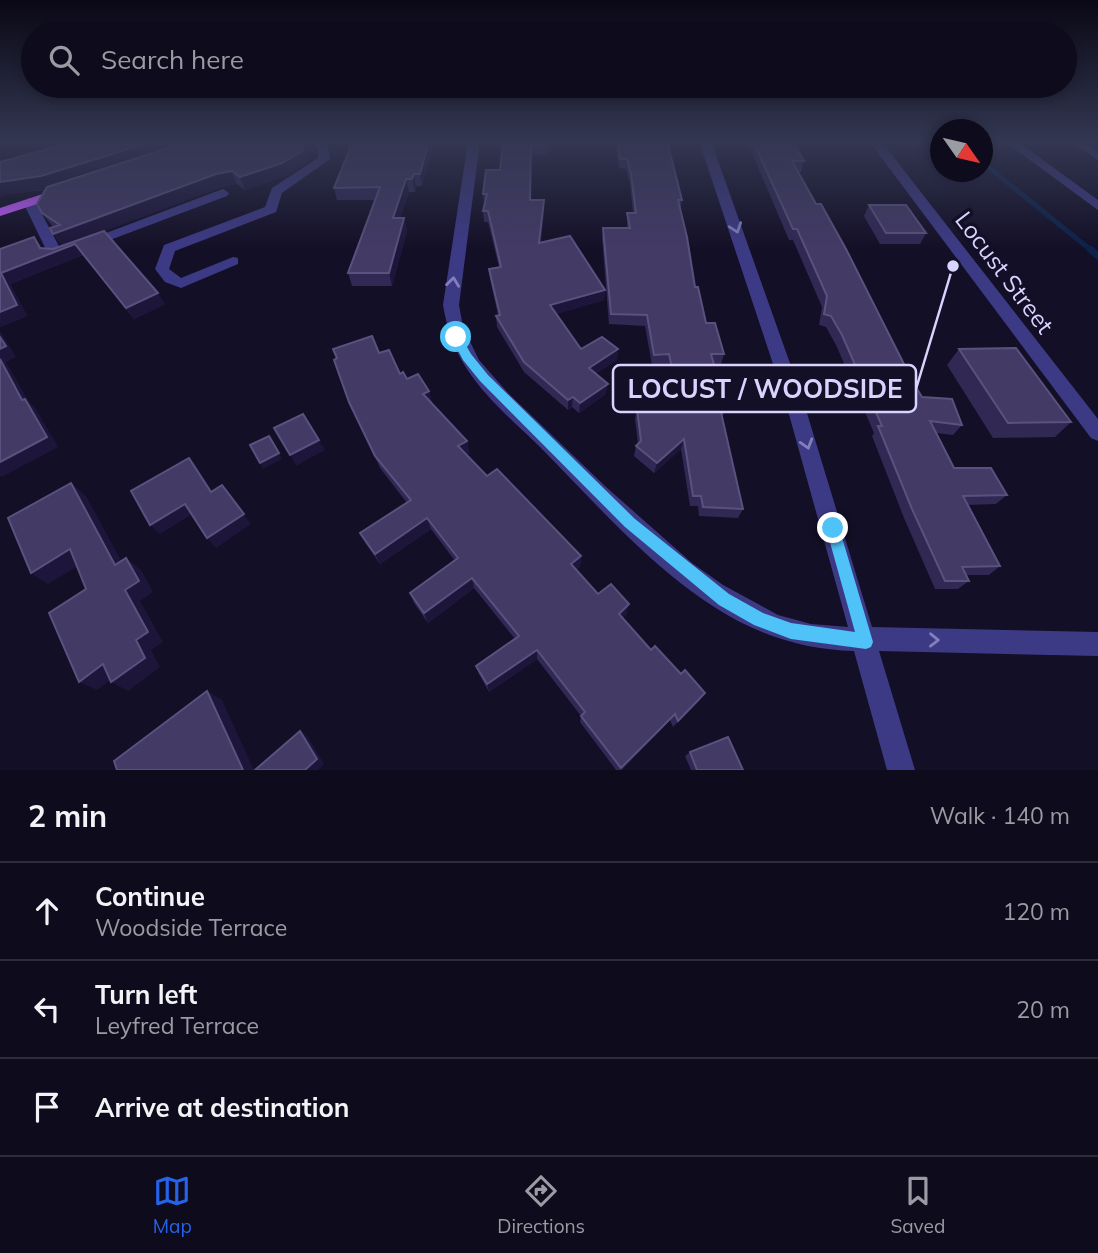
<!DOCTYPE html>
<meta charset="utf-8">
<style>
:root{--surface:#0e0b1c;--page:#171425;--text:#f1f3f6;--muted:#9b9ba3;--line:#2e2b3b;--accent:#2563eb}
body{margin:0;font-family:Mulish,sans-serif;background:var(--page);color:var(--text)}
.compass{position:absolute;left:930px;top:119px;width:63px;height:63px;border-radius:50%;background:var(--surface);box-shadow:0 4px 10px #0003;rotate:124deg}
.stop{position:absolute;width:21px;height:21px;margin:-16px;border:5px solid #4fc3f7;border-radius:50%;background:#fff}
.stop.end{background:#4fc3f7;border-color:#fff;box-shadow:0 2px 7px #0008}
.list{margin:0;padding:0;list-style:none}
h2{display:flex;justify-content:space-between;align-items:center;height:91px;margin:0;padding:0 28px;font-size:30px}
h2 small{font-size:23px;font-weight:400;color:var(--muted)}
.list li{display:grid;grid-template-columns:46px 1fr auto;gap:21px;align-items:center;box-sizing:border-box;height:98px;padding:0 28px;border-top:2px solid var(--line)}
.list b{display:block;font-size:26px;white-space:nowrap}
.list p{margin:0;font-size:23px;white-space:nowrap;color:var(--muted)}
.list em{font-size:23px;font-style:normal;color:var(--muted)}
.icon{flex:none;width:38px;height:38px;fill:none;stroke:currentColor;stroke-width:2;stroke-linecap:round;stroke-linejoin:round}
.map{position:relative;flex:none;width:1098px;height:770px;overflow:hidden}
.search{position:absolute;background:var(--surface);box-shadow:0 4px 10px #0003;left:21px;right:21px;top:21px;height:77px;display:flex;align-items:center;gap:18px;box-sizing:border-box;padding:0 24px;border-radius:38px;color:var(--muted);font-size:26px}
.sheet{height:385px;background:var(--surface)}
nav{display:flex;justify-content:space-around;align-items:center;box-sizing:border-box;height:98px;border-top:2px solid var(--line);background:var(--surface);font-size:19px;color:var(--muted)}
nav a{display:grid;justify-items:center;gap:4px}
nav .on{color:var(--accent)}
.map>svg:first-child{display:block}
.lines{fill:none;stroke-linecap:round;stroke-linejoin:round}
.stream-far1{stroke:#0c2248;stroke-width:5}
.stream{stroke:#0c2248;stroke-width:7}
.minor{fill:#3d3a85;fill-rule:evenodd}
.major{fill:#c25bff;fill-rule:evenodd}
.wall{fill:#312854}
.shaded-wall{fill:#1d163a}
.building{fill:#433a66;stroke:#5a527e;stroke-width:2}
.oneway{stroke:#837fbc}
.route{fill:#4fc3f7}
.labels{text-anchor:middle;stroke-width:7;stroke-linejoin:round;paint-order:stroke}
.street-label{font-size:24px;fill:#d9d4ff;stroke:#130f26}
.leader{fill:none;stroke:#d9d4ff;stroke-width:2.5}
.callout-dot{fill:#d9d4ff;stroke:#130f26;stroke-width:2.5}
.callout{fill:#130f26;stroke:#d9d4ff;stroke-width:2.5}
.callout-label{font-size:26px;text-anchor:middle;font-weight:bold;fill:#d9d4ff}
</style>
<div class="map">
<svg width="1098" height="770" viewBox="0 0 1098 770">
<rect width="100%" height="100%" fill="#130f26"/>
<g class="lines">
<!-- stream-far1 -->
<path class="stream-far1" d="M982,162L1092,251"/>
<!-- stream -->
<path class="stream" d="M1090,249L1098,256"/>
<!-- minor -->
<g class="minor">
<path d="M309,141H322L328,146L330,159L282,193L276,212L175,251L169,269L181,278L233,257L238,258V264L181,288L165,282L155,269L164,245L265,207L272,188L318,158V149Z"/>
<path d="M468,141H480L459,305L463,327L479,360L508,393L606,487L692,563L723,585L778,615L811,624L848,627L785,400L699,141H711L803,400L872,627L1098,632V656L879,651L915,770H887L854,651C813,650 775,640 738,621C662,580 602,510 543,450C517,424 487,400 467,369C454,349 447,329 443,305Z"/>
<path d="M869,141H881L1098,419V441L1091,438Z"/>
<path d="M1004,141H1017L1098,200V210Z"/>
<path d="M1069,141H1082L1098,152V160Z"/>
<path d="M223,189L229,193L227,196L62,258L49,256L23,202L29,198L34,199L61,250Z"/>
</g>
<!-- major -->
<path class="major" d="M61,188L65,189V195L0,216V208Z"/>
</g>
<!-- wall -->
<g class="wall">
<path d="M353,141H433V145L422,186H416L415,192H409L400,218H404L407,231L392,286H352L348,273L375,200H337L334,188Z"/>
<path d="M503,141H549L548,155H531V200L544,211L541,242L605,290L604,300L556,314L581,349H618L617,360L595,374L606,394L579,413L572,407L568,410L524,372L497,327L496,316L498,315L490,279L489,269L499,267L488,222H484L483,211L485,204H484L483,194L500,170Z"/>
<path d="M615,141H667L682,200L680,210L695,287L706,323L724,354L721,364H714L726,408L722,418L743,509L738,518L699,516L698,506H690L681,449L654,473L634,456L636,446L638,444L635,419L637,409L676,408L666,365H652L645,326L609,324L602,238L603,228H627V213H633L630,184L626,169L619,168Z"/>
<path d="M747,141H792L804,161L801,172H798L914,384L922,397L962,425L953,435L936,433L954,468L1007,495L996,504L967,505L1000,566L989,575H966L969,581L958,589H935L904,518L872,436L874,433L836,345L826,327L819,325L822,307L793,240H789Z"/>
<path d="M315,151L309,153L306,163L286,176L245,190L237,184L222,187L90,236L165,304L134,319L83,255L10,284L27,316L0,327V249L34,237L42,248L53,249L62,246L53,227L42,213L46,190L9,194L0,162Z"/>
<path d="M869,205L926,233L920,244H880L864,216Z"/>
<path d="M959,349L1071,422L1055,437L993,438L947,365Z"/>
<path d="M379,353L400,374L429,391L432,403L467,441L469,453L466,455L487,476L581,556L580,566L576,570L598,594L627,614L622,618L651,650L705,693L700,700L673,727L670,720L622,770H616L580,722L581,716L537,659L489,692L479,674L476,666L515,639L474,588L428,623L414,603L410,593L455,561L431,529L380,564L366,544L360,533L407,503L380,468L349,402Z"/>
<path d="M690,752L743,770H691L685,756Z"/>
</g>
<!-- shaded-wall -->
<g class="shaded-wall">
<path d="M154,141H198L50,189L9,194L0,197V182Z"/>
<path d="M305,141H312L315,151L309,153L306,163L286,176L245,190L240,177Z"/>
<path d="M329,141H340L330,145Z"/>
<path d="M429,141H433V145L422,186L420,174Z"/>
<path d="M232,171L237,184L222,187L62,247L53,234L216,174Z"/>
<path d="M414,174L416,186L415,192L412,179Z"/>
<path d="M406,179L409,192L396,231L393,218Z"/>
<path d="M544,200V211L540,253L539,243Z"/>
<path d="M404,218L407,231L392,286L389,273Z"/>
<path d="M34,237L46,255L75,244L83,255L10,284L27,316L0,327L1,273L40,248Z"/>
<path d="M605,290L604,300L550,316V305Z"/>
<path d="M158,293L165,304L134,319L126,308Z"/>
<path d="M0,331L16,357L6,362L29,402L36,409L58,447L2,477L0,476V462L22,400L0,359Z"/>
<path d="M618,349L617,360L588,378L589,368Z"/>
<path d="M608,384L606,394L579,413L580,403Z"/>
<path d="M429,391L432,404L423,394Z"/>
<path d="M573,397L572,407L568,410V400Z"/>
<path d="M684,439L681,449L654,473L657,463Z"/>
<path d="M319,440L325,450L296,466L290,455Z"/>
<path d="M467,441L469,453L460,458L458,446Z"/>
<path d="M279,453L282,459L263,469L260,463Z"/>
<path d="M189,458L197,468L219,502L211,492Z"/>
<path d="M71,483L86,496L130,577L115,565Z"/>
<path d="M222,485L251,524L216,548L207,538Z"/>
<path d="M185,504L194,513L160,534L150,525Z"/>
<path d="M427,518L431,529L380,564L375,554Z"/>
<path d="M70,549L86,561L48,584L31,573Z"/>
<path d="M581,556L580,566L570,574L571,564Z"/>
<path d="M126,558L141,570L153,592L140,601L163,642L151,650L160,667L128,691L111,682L136,640L125,590Z"/>
<path d="M472,578L474,588L428,623L424,613Z"/>
<path d="M629,604L627,614L616,623L619,614Z"/>
<path d="M537,650V659L489,692L487,684Z"/>
<path d="M103,664L120,673L97,690L79,682Z"/>
<path d="M207,691L222,700L254,770H243Z"/>
<path d="M705,693L700,700L673,727L678,721Z"/>
<path d="M675,714L670,720L622,770H620Z"/>
<path d="M300,731L308,737L324,764L318,770H305Z"/>
</g>
<!-- building -->
<g class="building">
<path d="M77,141H154L41,176L0,182V162Z"/>
<path d="M190,141H305L302,151L282,163L240,177L232,171L216,174L53,234L50,228L60,225L42,213L37,204L47,187Z"/>
<path d="M353,141H429L420,174H414L412,179H406L393,218H404L389,273H348L380,187L334,188Z"/>
<path d="M503,141H549L548,145H531L530,200H544L539,243L570,236L605,290L550,305L581,349L602,337L618,349L589,368L608,384L580,403L573,397L568,400L524,362L496,316L500,315L489,269L501,267L488,211H483L487,194H483L486,170H500Z"/>
<path d="M617,141H667L682,200H678L687,237L695,287H698L706,323H715L724,354H711L726,408H720L743,509L703,507L701,496H693L684,439L657,463L636,446L641,441L637,409L681,408L669,354L654,355L647,315L611,314L603,228H630L627,213H636L631,174L627,159H620Z"/>
<path d="M753,141H792L804,161H792L816,204H821L846,249L914,384L922,397L952,399L962,425L930,421L954,468H991L1007,495L963,496L1000,566L962,567L969,581H945L912,509L878,426H882L842,335L831,316L824,314L827,296L797,229H793Z"/>
<path d="M869,205H906L926,233H886Z"/>
<path d="M104,231L158,293L126,308L75,244L1,273L17,305L0,312V249L34,237L40,248L53,249Z"/>
<path d="M372,336L379,353L389,350L400,374L403,372L407,379L418,374L429,391L423,394L467,441L458,446L487,476L497,469L581,556L571,564L598,594L611,584L629,604L619,614L651,650L655,646L681,674L685,670L705,693L678,721L675,714L621,768L581,716L585,712L537,650L487,684L476,666L519,636L472,578L424,613L410,593L458,558L427,518L375,554L360,533L411,500L375,456L349,402L334,360L337,358L333,349Z"/>
<path d="M0,337L6,346L0,349Z"/>
<path d="M1016,348L1071,422L1008,423L959,349Z"/>
<path d="M0,359L22,400L25,399L47,437L0,462Z"/>
<path d="M303,414L319,440L290,455L274,428Z"/>
<path d="M269,436L279,453L260,463L250,445Z"/>
<path d="M189,458L211,492L222,485L244,514L207,538L185,504L150,525L131,491Z"/>
<path d="M71,483L115,565L126,558L139,581L125,590L148,632L136,640L145,658L111,682L103,664L79,682L49,613L86,589L70,549L31,573L8,518Z"/>
<path d="M207,691L243,770H117L114,761Z"/>
<path d="M300,731L317,759L305,770H255Z"/>
<path d="M728,737L743,770H697L690,752Z"/>
</g>
<!-- one-way arrows -->
<defs><path id="oneway-chevron" d="M-2-3.5L2.5 0L-2 3.5" fill="none" stroke-width="1.6" stroke-linecap="round" stroke-linejoin="round" transform="scale(1.75)"/></defs>
<g class="oneway">
<use href="#oneway-chevron" transform="translate(736 228) rotate(71)"/>
<use href="#oneway-chevron" transform="translate(453 282) rotate(-83)"/>
<use href="#oneway-chevron" transform="translate(807 444) rotate(73)"/>
<use href="#oneway-chevron" transform="translate(934 640) rotate(1)"/>
</g>
<!-- sky -->
<linearGradient id="sky" x2="0" y2="1"><stop stop-color="#0a0815"/><stop offset="0.57" stop-color="#333752"/><stop offset="1" stop-color="#333752" stop-opacity="0"/></linearGradient>
<rect width="1098" height="249" fill="url(#sky)"/>
<!-- route -->
<path class="route" d="M456,334L460,335L471,354L488,375L635,519L729,594L763,613L791,623L855,632L826,528L828,524H838L873,642L871,647L866,649L791,639L754,625L719,605L625,527L480,381L463,360L451,337Z"/>
<g class="labels">
<!-- street labels -->
<g class="street-label">
<text transform="translate(1004 273) rotate(53)" y="8">Locust Street</text>
</g>
</g>
<!-- callouts -->
<path class="leader" d="M953 266L916 389"/>
<circle class="callout-dot" cx="953" cy="266" r="7"/>
<rect class="callout" x="613" y="365" width="303" height="47" rx="7"/>
<g class="callout-label">
<text x="765" y="398">LOCUST / WOODSIDE</text>
</g>
</svg>
<svg class="compass" viewBox="-18 -18 36 36"><path d="M0-13l5 13h-10z" fill="#e53935"/><path d="M0 13l5-13h-10z" fill="#9b9ba3"/></svg>
<div class="stop" style="left:456px;top:337px"></div>
<div class="stop end" style="left:833px;top:528px"></div>
<div class="search"><svg class="icon" aria-label="search" viewBox="0 0 24 24"><circle cx="10" cy="10" r="6"/><path d="M15 15l6 6"/></svg>Search here</div>
</div>
<section class="sheet">
<h2>2 min<small>Walk · 140 m</small></h2>
<ul class="list">
<li><svg class="icon" aria-label="ahead" viewBox="0 0 24 24"><path d="M12 20V5M6 11l6-6 6 6"/></svg><div><b>Continue</b><p>Woodside Terrace</p></div><em>120 m</em></li>
<li><svg class="icon" aria-label="left" viewBox="0 0 24 24"><path d="M17 20v-9H6M10 6l-5 5 5 5"/></svg><div><b>Turn left</b><p>Leyfred Terrace</p></div><em>20 m</em></li>
<li><svg class="icon" aria-label="arrive" viewBox="0 0 24 24"><path d="M6 21V4h12l-3 4 3 4H6"/></svg><div><b>Arrive at destination</b></div></li>
</ul>
</section>
<nav>
<a class="on"><svg class="icon" aria-label="map" viewBox="0 0 24 24"><path d="M3 6l6-2 6 2 6-2v14l-6 2-6-2-6 2zM9 4v14M15 6v14"/></svg>Map</a>
<a><svg class="icon" aria-label="directions" viewBox="0 0 24 24"><path d="M12 3l9 9-9 9-9-9zM9 14v-3h6M13 9l2 2-2 2"/></svg>Directions</a>
<a><svg class="icon" aria-label="saved" viewBox="0 0 24 24"><path d="M7 4h10v16l-5-4-5 4z"/></svg>Saved</a>
</nav>
